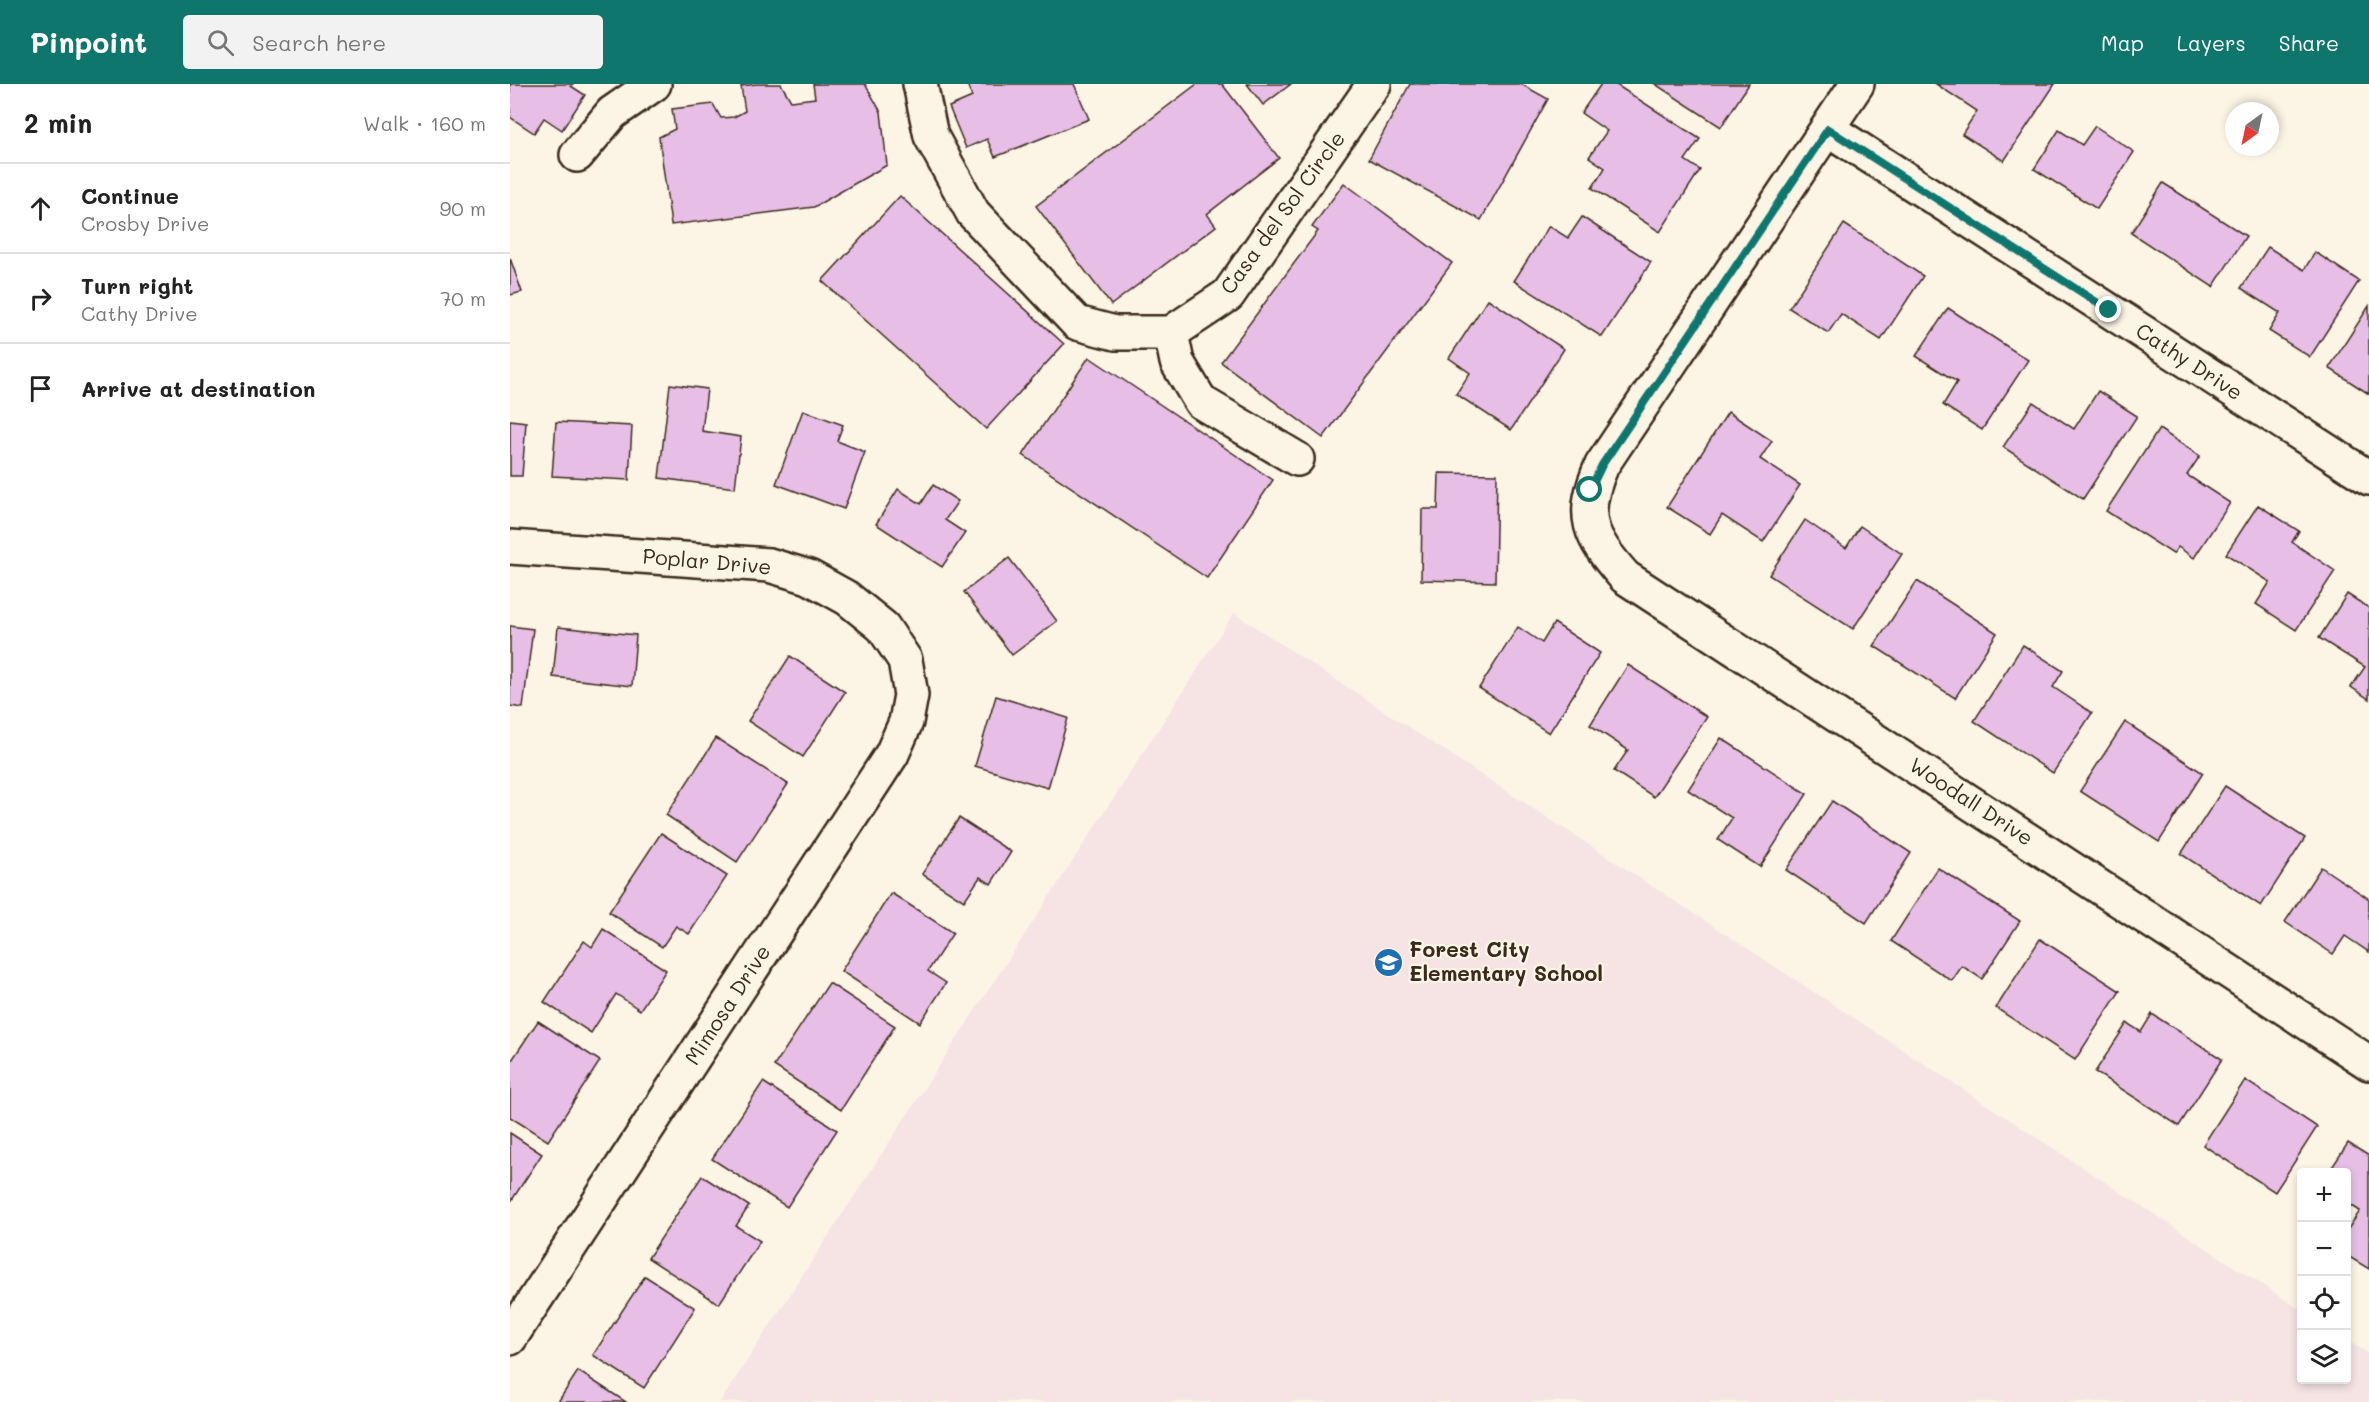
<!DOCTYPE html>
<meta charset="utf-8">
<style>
:root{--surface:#fff;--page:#f2f2f2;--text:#222;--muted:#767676;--line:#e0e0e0;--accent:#0f766e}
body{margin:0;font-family:Mali,sans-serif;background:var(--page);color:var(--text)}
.controls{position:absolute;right:18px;bottom:18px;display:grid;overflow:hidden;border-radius:6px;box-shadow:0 3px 9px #0003}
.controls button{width:54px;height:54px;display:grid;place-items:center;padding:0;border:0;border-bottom:2px solid var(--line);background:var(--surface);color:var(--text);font:30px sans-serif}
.compass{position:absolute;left:1715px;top:18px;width:54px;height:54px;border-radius:50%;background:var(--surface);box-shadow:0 3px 9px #0003;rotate:213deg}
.stop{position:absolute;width:18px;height:18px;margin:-14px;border:4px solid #0f766e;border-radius:50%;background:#fff}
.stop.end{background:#0f766e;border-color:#fff;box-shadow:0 2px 6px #0008}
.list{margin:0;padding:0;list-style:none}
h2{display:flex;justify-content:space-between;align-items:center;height:78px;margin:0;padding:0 24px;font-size:26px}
h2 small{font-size:20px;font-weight:400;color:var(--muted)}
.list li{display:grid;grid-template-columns:39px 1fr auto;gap:18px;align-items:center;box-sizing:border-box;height:90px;padding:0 24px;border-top:2px solid var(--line)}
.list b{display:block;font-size:22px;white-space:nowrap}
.list p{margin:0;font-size:20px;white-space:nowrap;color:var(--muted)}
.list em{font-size:20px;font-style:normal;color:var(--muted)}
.icon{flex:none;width:33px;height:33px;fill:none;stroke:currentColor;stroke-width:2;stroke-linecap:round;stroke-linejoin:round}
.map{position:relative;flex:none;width:1859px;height:1318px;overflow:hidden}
header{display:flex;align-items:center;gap:36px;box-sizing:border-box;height:84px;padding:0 30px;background:var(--accent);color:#fff}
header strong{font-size:28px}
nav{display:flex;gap:33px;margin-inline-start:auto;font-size:21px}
.search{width:420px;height:54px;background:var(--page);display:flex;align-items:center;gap:15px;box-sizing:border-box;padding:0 21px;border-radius:6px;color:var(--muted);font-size:22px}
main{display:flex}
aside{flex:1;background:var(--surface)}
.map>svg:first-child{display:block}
.built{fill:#f6e4e5}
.building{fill:#e7bee6;stroke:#3b2a1e;stroke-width:1.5}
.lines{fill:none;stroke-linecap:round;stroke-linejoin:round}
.minor-casing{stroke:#3b2a1e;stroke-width:38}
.minor{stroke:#fcf5e5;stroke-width:33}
.route{stroke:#0f766e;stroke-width:8}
.labels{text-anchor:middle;stroke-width:4.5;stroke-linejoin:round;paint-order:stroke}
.street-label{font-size:21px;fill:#3b2a1e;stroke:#fcf5e5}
.poi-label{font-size:21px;font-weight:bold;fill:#3b2a1e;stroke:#fcf5e5;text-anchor:start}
</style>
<header>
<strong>Pinpoint</strong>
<div class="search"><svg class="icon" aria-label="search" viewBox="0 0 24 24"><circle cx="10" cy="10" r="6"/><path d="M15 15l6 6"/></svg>Search here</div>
<nav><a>Map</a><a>Layers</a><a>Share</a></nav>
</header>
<main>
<aside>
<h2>2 min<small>Walk · 160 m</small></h2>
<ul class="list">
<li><svg class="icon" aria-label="ahead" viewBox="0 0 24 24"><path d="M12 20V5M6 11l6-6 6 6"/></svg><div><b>Continue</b><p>Crosby Drive</p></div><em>90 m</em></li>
<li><svg class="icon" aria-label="right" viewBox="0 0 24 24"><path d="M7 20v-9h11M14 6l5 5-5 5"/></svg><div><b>Turn right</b><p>Cathy Drive</p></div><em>70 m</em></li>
<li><svg class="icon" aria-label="arrive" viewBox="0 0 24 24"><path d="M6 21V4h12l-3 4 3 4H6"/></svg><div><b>Arrive at destination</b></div></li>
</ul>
</aside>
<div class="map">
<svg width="1859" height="1318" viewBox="0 0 1859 1318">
<rect width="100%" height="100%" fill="#fcf5e5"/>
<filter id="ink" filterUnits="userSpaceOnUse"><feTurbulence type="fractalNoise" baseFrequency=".0167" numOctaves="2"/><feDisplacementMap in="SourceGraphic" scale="12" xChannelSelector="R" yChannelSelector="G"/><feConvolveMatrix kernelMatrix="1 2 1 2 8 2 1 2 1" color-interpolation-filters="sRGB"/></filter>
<g filter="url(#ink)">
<!-- built -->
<path class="built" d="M724,529L1791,1226L1792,1296H1836L1837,1255L1859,1270V1318H210Z"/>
<!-- building -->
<g class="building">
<path d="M0,0H63L61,2L75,11L52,46L34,34L24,49L0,33Z"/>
<path d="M246,0H271L281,17L305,14L303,0H355L371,28L377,81L304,123L161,141L149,53L165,45L162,25L203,20L211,34L224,33L235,27L231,2Z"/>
<path d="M457,0H564L579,35L485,73L477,55L456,64L439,23L462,13Z"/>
<path d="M687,0H712L769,74L697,130L706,142L601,221L526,122Z"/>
<path d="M737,0H781L753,21Z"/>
<path d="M900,0H1011L1038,15L971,136L859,75Z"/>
<path d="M1091,0H1105L1190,55L1175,76L1190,86L1150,148L1082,104L1095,84L1079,73L1097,47L1071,29Z"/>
<path d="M1145,0H1239L1211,43Z"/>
<path d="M1426,0H1545L1494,77L1452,50L1467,27Z"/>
<path d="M1585,42L1624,68L1587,125L1524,85L1549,46L1572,61Z"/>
<path d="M834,99L942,179L813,354L711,278L808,147L802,143Z"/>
<path d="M1653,99L1736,152L1703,203L1621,149Z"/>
<path d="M390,112L554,260L476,345L312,197Z"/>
<path d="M1072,133L1141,178L1092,253L1004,197L1039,142L1058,154Z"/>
<path d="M1334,140L1413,192L1371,256L1331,230L1318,249L1279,224Z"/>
<path d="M1758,163L1794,186L1805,168L1849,197L1800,273L1759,247L1770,229L1731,204Z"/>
<path d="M0,174L12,208L0,211Z"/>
<path d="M978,215L1054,265L1001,346L946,310L960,289L939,274Z"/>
<path d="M1859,222V310L1819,284Z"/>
<path d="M1438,224L1518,276L1472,346L1433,321L1447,298L1406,272Z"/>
<path d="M579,273L763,396L697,494L513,371Z"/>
<path d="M160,300L197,305L192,347L231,353L225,404L149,394Z"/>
<path d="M1588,307L1627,332L1573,415L1493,363L1523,318L1564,345Z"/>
<path d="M293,326L333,341L327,357L355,368L334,425L266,400Z"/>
<path d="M1218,328L1262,357L1250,375L1290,401L1253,458L1212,431L1200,450L1157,423Z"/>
<path d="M0,336L16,338L12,392H0Z"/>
<path d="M46,338L122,342L119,396L42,392Z"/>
<path d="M1649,345L1690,372L1677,391L1720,419L1684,474L1668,463L1663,470L1596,427Z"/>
<path d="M929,389L987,390L985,498L911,496L912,425H928Z"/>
<path d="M423,401L448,417L435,436L455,449L432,483L366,440L388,405L411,420Z"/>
<path d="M1748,421L1789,447L1782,458L1825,487L1786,546L1746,520L1760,498L1716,470Z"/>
<path d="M1295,436L1336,464L1350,442L1392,470L1343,545L1259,491Z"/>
<path d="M499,474L547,537L502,571L454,508Z"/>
<path d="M1407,497L1487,549L1445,614L1364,562Z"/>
<path d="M1837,510L1859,524V615L1841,603L1855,583L1809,554Z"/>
<path d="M1044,539L1090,569L1039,649L969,604L1008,543L1032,559Z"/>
<path d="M0,542L23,545L13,624L0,622Z"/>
<path d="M48,543L126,551L122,602L43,593Z"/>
<path d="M1513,561L1553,587L1543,603L1582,629L1543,689L1464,637Z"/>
<path d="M280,572L335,608L293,673L238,637Z"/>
<path d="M1118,581L1197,633L1144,713L1104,687L1118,666L1080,641Z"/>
<path d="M486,612L558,634L538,704L465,682Z"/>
<path d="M1615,638L1693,689L1649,758L1570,707Z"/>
<path d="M206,654L278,700L227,778L156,731Z"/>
<path d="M1211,654L1297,710L1250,783L1208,756L1222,734L1178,706Z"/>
<path d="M1715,702L1795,754L1751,822L1671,770Z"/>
<path d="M1322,717L1401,769L1356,839L1276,786Z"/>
<path d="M449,734L501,768L481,800L470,793L454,817L412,790Z"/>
<path d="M151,749L217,792L179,850L166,842L152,863L99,828Z"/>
<path d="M1811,783L1859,815V868L1835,852L1823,870L1775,838Z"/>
<path d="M1428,784L1510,837L1472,895L1452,882L1442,897L1381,857Z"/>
<path d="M381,809L443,849L418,887L436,899L410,939L331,887Z"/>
<path d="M93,845L156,886L130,926L106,910L81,949L34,918L74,857L82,863Z"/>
<path d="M1530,855L1610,907L1565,976L1486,924Z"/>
<path d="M319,899L385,942L331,1026L264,982Z"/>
<path d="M1642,930L1712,975L1669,1042L1585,988L1617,939L1631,948Z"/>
<path d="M28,937L90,977L38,1057L0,1033V979Z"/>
<path d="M1735,996L1807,1043L1765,1108L1693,1061Z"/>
<path d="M253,998L327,1046L277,1123L202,1075Z"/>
<path d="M0,1049L32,1070L0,1119Z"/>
<path d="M1838,1059L1859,1072V1185L1836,1171V1148L1850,1127L1836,1118V1088H1819Z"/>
<path d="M192,1092L239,1122L226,1142L250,1157L209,1220L138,1174Z"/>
<path d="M135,1192L185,1224L134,1304L83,1271Z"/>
<path d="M68,1287L116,1318H48Z"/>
</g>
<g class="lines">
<defs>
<g id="minor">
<path d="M410,0L421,52L463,129L567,239L605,249H661L718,211L864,0"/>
<path d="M1347,0L1092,381C1069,433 1079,452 1115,493L1859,979"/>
<path d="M1318,45L1859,394"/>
<path d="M67,71L102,29L144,0"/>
<path d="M661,249L667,278L691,318L787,375"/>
<path d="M0,463L259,481L299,493L337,514L373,543L395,576L401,611L396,638L382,670L0,1254"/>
</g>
</defs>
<!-- minor casing -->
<use href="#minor" class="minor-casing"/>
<!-- minor -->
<use href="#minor" class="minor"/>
</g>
</g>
<g class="lines" filter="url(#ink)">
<!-- route -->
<path class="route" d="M1080,406L1092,381L1318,45L1599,226"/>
</g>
<!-- icons -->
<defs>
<symbol id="school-disc" viewBox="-11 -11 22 22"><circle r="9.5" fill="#1f6fb2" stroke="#fcf5e5"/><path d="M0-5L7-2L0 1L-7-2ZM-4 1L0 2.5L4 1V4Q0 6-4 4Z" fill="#fff"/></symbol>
</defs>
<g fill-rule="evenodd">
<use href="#school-disc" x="862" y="862" width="33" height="33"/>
</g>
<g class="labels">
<!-- street labels -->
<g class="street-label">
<text transform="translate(773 129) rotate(-54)" y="7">Casa del Sol Circle</text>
<text transform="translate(1679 278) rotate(33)" y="7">Cathy Drive</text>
<text transform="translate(197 478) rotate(5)" y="7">Poplar Drive</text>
<text transform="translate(1461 718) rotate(33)" y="7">Woodall Drive</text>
<text transform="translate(218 921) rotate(-57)" y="7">Mimosa Drive</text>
</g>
<!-- poi labels -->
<g class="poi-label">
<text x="899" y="873">Forest City<tspan x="899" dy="24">Elementary School</tspan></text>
</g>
</g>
</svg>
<div class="controls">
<button>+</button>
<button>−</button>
<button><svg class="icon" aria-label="locate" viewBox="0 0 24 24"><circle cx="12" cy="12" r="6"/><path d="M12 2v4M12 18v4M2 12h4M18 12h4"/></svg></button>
<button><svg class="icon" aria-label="layers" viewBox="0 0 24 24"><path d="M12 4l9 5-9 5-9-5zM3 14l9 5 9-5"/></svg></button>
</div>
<svg class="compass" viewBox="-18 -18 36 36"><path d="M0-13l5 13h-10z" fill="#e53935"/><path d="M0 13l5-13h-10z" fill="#767676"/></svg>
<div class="stop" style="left:1080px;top:406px"></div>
<div class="stop end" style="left:1599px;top:226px"></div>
</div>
</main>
